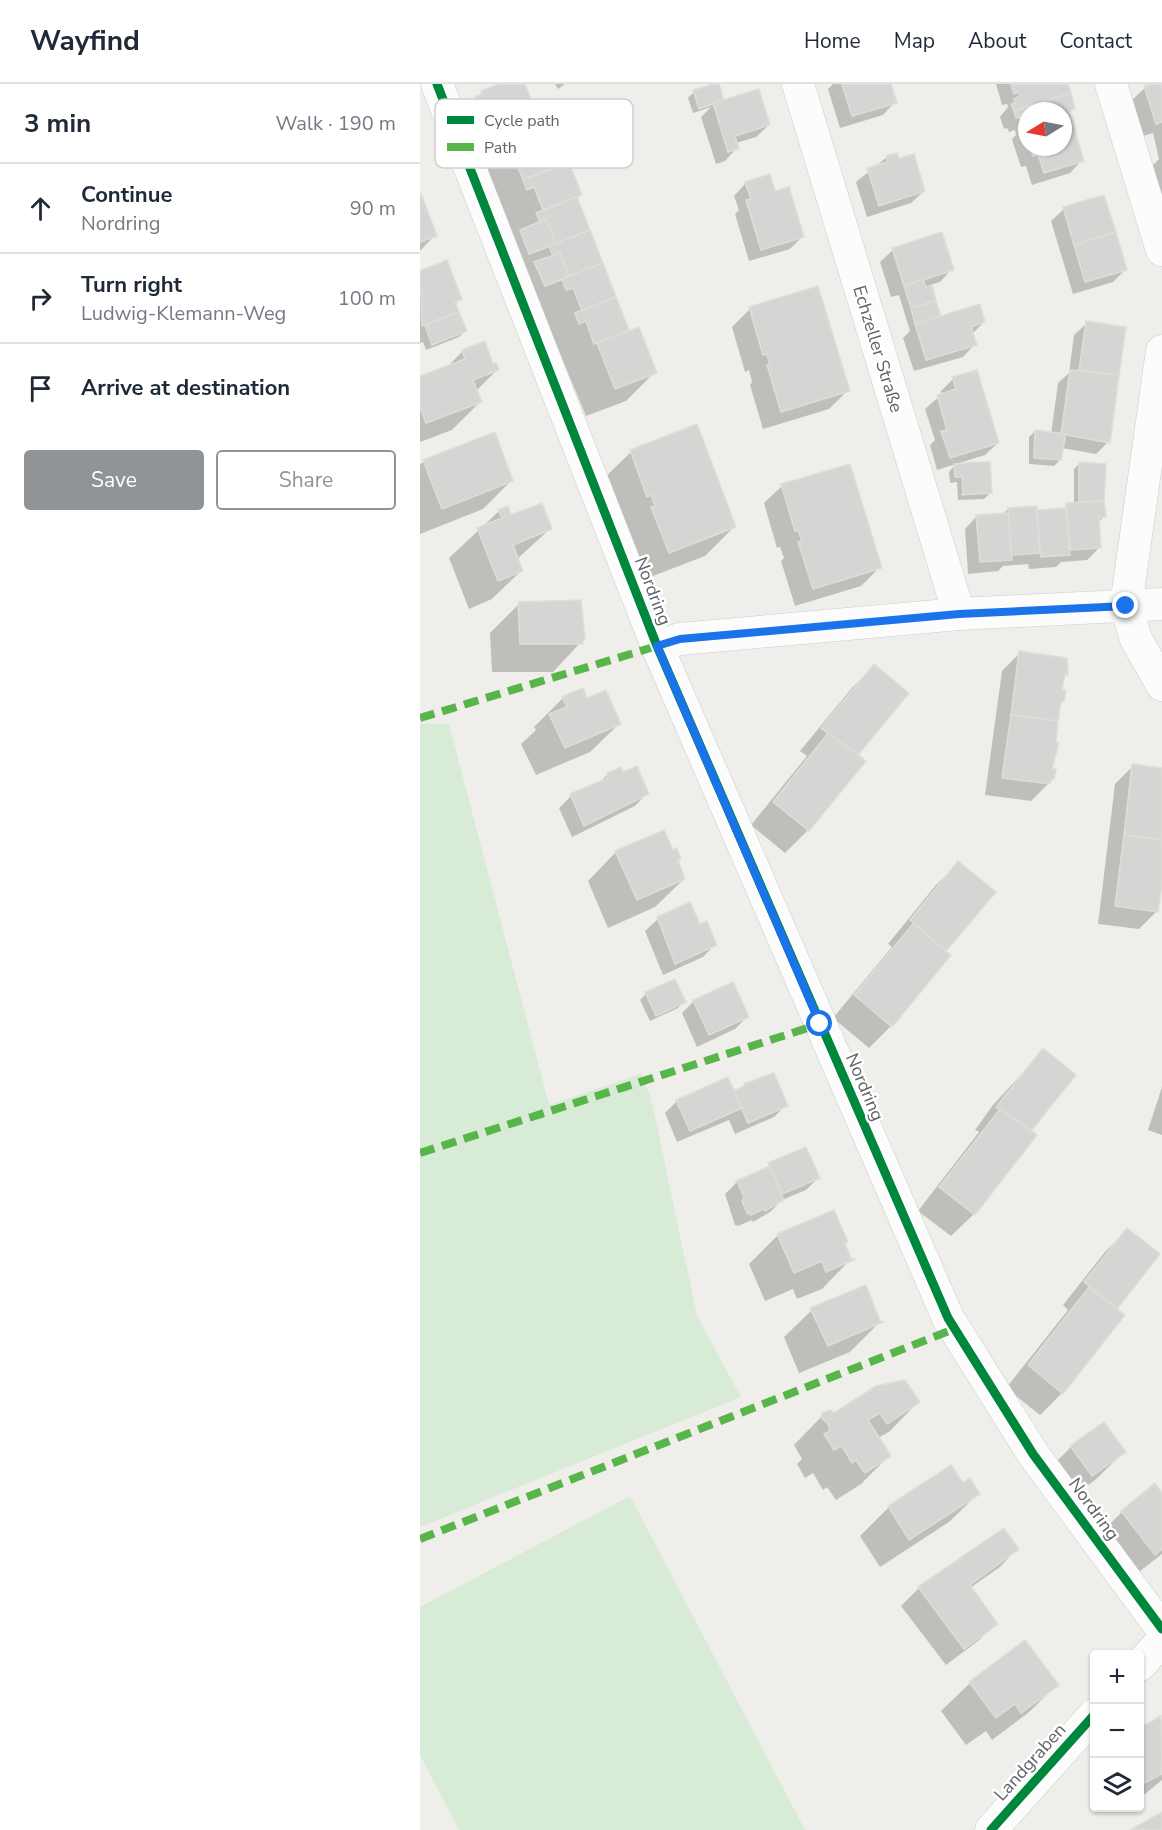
<!DOCTYPE html>
<meta charset="utf-8">
<style>
:root{--surface:#fff;--page:#f6f6f7;--text:#1f2937;--muted:#747a83;--line:#e0e1e3;--accent:#919496}
body{margin:0;font-family:"Nunito Sans",sans-serif;background:var(--page);color:var(--text)}
.controls{position:absolute;right:18px;bottom:18px;display:grid;overflow:hidden;border-radius:6px;box-shadow:0 2px 4px #0004}
.controls button{width:54px;height:54px;display:grid;place-items:center;padding:0;border:0;border-bottom:2px solid var(--line);background:var(--surface);color:var(--text);font:30px sans-serif}
.compass{position:absolute;left:598px;top:18px;width:54px;height:54px;border-radius:50%;background:var(--surface);box-shadow:0 2px 4px #0004;rotate:260deg}
.stop{position:absolute;width:18px;height:18px;margin:-14px;border:4px solid #1a73e8;border-radius:50%;background:#fff}
.stop.end{background:#1a73e8;border-color:#fff;box-shadow:0 2px 6px #0008}
.list{margin:0;padding:0;list-style:none}
h2{display:flex;justify-content:space-between;align-items:center;height:78px;margin:0;padding:0 24px;font-size:26px}
h2 small{font-size:20px;font-weight:400;color:var(--muted)}
.list li{display:grid;grid-template-columns:39px 1fr auto;gap:18px;align-items:center;box-sizing:border-box;height:90px;padding:0 24px;border-top:2px solid var(--line)}
.list b{display:block;font-size:22px;white-space:nowrap}
.list p{margin:0;font-size:20px;white-space:nowrap;color:var(--muted)}
.list em{font-size:20px;font-style:normal;color:var(--muted)}
.actions{display:flex;gap:12px;padding:18px 24px}
.actions a{flex:1;padding:14px 0;border:2px solid var(--accent);border-radius:6px;text-align:center;font-size:21px;color:var(--accent)}
.actions .main{background:var(--accent);color:#fff}
.icon{flex:none;width:33px;height:33px;fill:none;stroke:currentColor;stroke-width:2;stroke-linecap:round;stroke-linejoin:round}
.map{position:relative;flex:none;width:742px;height:1746px;overflow:hidden}
header{display:flex;align-items:center;gap:36px;box-sizing:border-box;height:84px;padding:0 30px;background:var(--surface);border-bottom:2px solid var(--line)}
header strong{font-size:28px}
nav{display:flex;gap:33px;margin-inline-start:auto;font-size:21px}
main{display:flex}
aside{flex:1;background:var(--surface)}
.map>svg:first-child{display:block}
.green{fill:#d8ebd6}
.shadow{fill:#0003;fill-rule:evenodd}
.building{fill:#d6d5d3;stroke:#deddd9;stroke-width:1.5}
.lines{fill:none;stroke-linecap:round;stroke-linejoin:round}
.minor-casing{stroke:#cbcccc;stroke-width:33}
.minor{stroke:#fdfcfc;stroke-width:32}
.quiet{stroke:#58b549;stroke-width:8;stroke-dasharray:15 8;stroke-linecap:butt}
.cycleway-casing{stroke:#fff;stroke-width:13}
.cycleway{stroke:#00873e;stroke-width:9}
.route{stroke:#1a73e8;stroke-width:8}
.labels{text-anchor:middle;stroke-width:5;stroke-linejoin:round;paint-order:stroke}
.street-label{font-size:18px;fill:#5f6368;stroke:#fff}
.key{fill:#fff;stroke:#cfd0d2;stroke-width:1.5}
.key-label{font-size:16px;fill:#5f6368}
</style>
<header>
<strong>Wayfind</strong>
<nav><a>Home</a><a>Map</a><a>About</a><a>Contact</a></nav>
</header>
<main>
<aside>
<h2>3 min<small>Walk · 190 m</small></h2>
<ul class="list">
<li><svg class="icon" aria-label="ahead" viewBox="0 0 24 24"><path d="M12 20V5M6 11l6-6 6 6"/></svg><div><b>Continue</b><p>Nordring</p></div><em>90 m</em></li>
<li><svg class="icon" aria-label="right" viewBox="0 0 24 24"><path d="M7 20v-9h11M14 6l5 5-5 5"/></svg><div><b>Turn right</b><p>Ludwig-Klemann-Weg</p></div><em>100 m</em></li>
<li><svg class="icon" aria-label="arrive" viewBox="0 0 24 24"><path d="M6 21V4h12l-3 4 3 4H6"/></svg><div><b>Arrive at destination</b></div></li>
</ul>
<div class="actions"><a class="main">Save</a><a>Share</a></div>
</aside>
<div class="map">
<svg width="742" height="1746" viewBox="0 0 742 1746">
<rect width="100%" height="100%" fill="#efeeea"/>
<!-- green -->
<g class="green">
<path d="M0,640H29L129,1021L221,990L231,1014L277,1232L321,1313L0,1443Z"/>
<path d="M210,1412L385,1746H39L0,1671V1523Z"/>
</g>
<!-- shadow -->
<g class="shadow">
<path d="M83,0H104L128,72L132,70L138,83L160,111L156,114L208,248L235,288L206,317L166,332L124,231L118,234L107,187L98,163L91,166L88,159L94,153L85,130L79,133L27,43L62,8Z"/>
<path d="M135,0H145L138,5Z"/>
<path d="M413,0H470L475,18L463,31L420,44L408,5Z"/>
<path d="M576,0H646L654,24L648,30L662,76L650,89L612,101L606,82L601,83L597,71L592,55L596,51L595,46L589,48L587,44L584,45L580,33L588,23L587,20L582,21ZM607,27H643V63H607Z"/>
<path d="M735,0H742V113L732,82L739,75L733,49L723,52L712,16L725,4Z"/>
<path d="M274,8L302,15L349,41L336,53L316,59L317,64L305,77L296,80L281,33L291,23L273,29L268,14Z"/>
<path d="M467,73L504,107L491,119L447,133L436,98Z"/>
<path d="M326,99L354,109L383,152L370,165L329,177L315,130L319,126L314,112Z"/>
<path d="M0,115L15,151L0,167Z"/>
<path d="M644,125L706,185L693,198L653,210L631,137Z"/>
<path d="M473,166L532,185L520,198L510,201L519,232L516,235L564,238L552,250L555,260L543,273L494,287L483,254L490,247L479,211L471,213L460,178Z"/>
<path d="M26,178L40,215L35,220L45,247L39,253L6,266L3,258L0,259V188Z"/>
<path d="M330,225L427,307L409,325L343,345L330,301L332,298L329,286L325,288L312,243Z"/>
<path d="M667,239L705,245L688,358L676,370L642,364L640,376L634,382L609,380V353L615,347L631,350L638,299L649,289L654,251Z"/>
<path d="M43,267L77,286L56,307L60,318L32,346L0,358V294L27,283Z"/>
<path d="M533,295L578,359L565,371L517,386L510,361L515,356L505,325L521,311V307Z"/>
<path d="M275,343L289,379L292,378L314,443L285,472L220,497L182,396L211,368Z"/>
<path d="M4,377L92,396L63,425L0,450V381Z"/>
<path d="M660,379L684,381V433L677,439L680,463L667,476L641,478L636,483L609,485L608,480L583,482L578,487L548,490L545,445L557,432L583,430L588,425L642,426L647,421L654,420V385Z"/>
<path d="M535,381L570,409L564,415L538,416L537,398L530,399L529,388Z"/>
<path d="M362,402L459,484L441,502L375,522L361,477L364,474L360,463L357,464L344,419Z"/>
<path d="M79,427L130,445L97,475L101,487L72,515L49,525L29,474Z"/>
<path d="M99,520L161,558L133,588H72L70,549Z"/>
<path d="M600,569L646,590L643,594L641,607L643,617L639,621L630,686L633,695L611,717L565,711L582,587Z"/>
<path d="M454,582L487,609L436,672L444,678L388,746L365,769L331,741L387,672L380,667L432,604Z"/>
<path d="M162,606L166,616L199,640L170,668L116,691L101,660L116,646L114,643L143,614Z"/>
<path d="M713,682L737,827L719,845L678,840L695,700Z"/>
<path d="M202,690L227,709L215,722L152,753L139,724L151,712L178,700L187,691Z"/>
<path d="M196,768L256,777L264,795L235,823L188,844L168,797Z"/>
<path d="M539,779L524,867L471,942L449,964L413,934L472,863L468,860L516,801Z"/>
<path d="M238,835L279,842L295,860L283,873L243,891L225,847Z"/>
<path d="M226,910L264,918L258,924L230,937L220,916Z"/>
<path d="M274,917L327,933L315,945L277,963L262,929Z"/>
<path d="M623,967L609,1047L615,1051L554,1130L531,1152L498,1127L559,1048L555,1046L573,1021Z"/>
<path d="M325,1001L366,1021L354,1033L315,1050L309,1036L257,1058L245,1029L257,1017L313,1009Z"/>
<path d="M742,1003V1051L728,1046Z"/>
<path d="M385,1065L398,1094L386,1106L362,1116L350,1128L333,1138L332,1136L318,1142L315,1141L305,1110L317,1098Z"/>
<path d="M707,1146L695,1225L642,1309L620,1331L586,1304L648,1226L643,1221L685,1168Z"/>
<path d="M358,1151L424,1160L430,1176L402,1205L377,1215L373,1205L345,1217L329,1180Z"/>
<path d="M393,1225L459,1239L430,1268L379,1289L364,1253Z"/>
<path d="M498,1318L470,1347L458,1354L469,1372L441,1400L416,1416L407,1403L403,1406L393,1389L385,1394L377,1380L382,1375L374,1361L406,1328L414,1330Z"/>
<path d="M651,1363L704,1368L675,1396L643,1420L623,1391Z"/>
<path d="M531,1383L542,1401L558,1410L529,1438L460,1483L440,1452L469,1423Z"/>
<path d="M742,1411V1470L706,1498L674,1456L702,1428Z"/>
<path d="M597,1465L580,1483L550,1504L576,1539L558,1557L526,1581L481,1522L499,1504L533,1479L535,1482Z"/>
<path d="M550,1599L637,1601L608,1629L572,1656L566,1647L546,1661L521,1627Z"/>
<path d="M740,1634L742,1696L720,1714V1646Z"/>
</g>
<!-- building -->
<g class="building">
<path d="M79,0H105L119,36L85,50L76,27L63,33L55,13L62,10L61,7Z"/>
<path d="M294,0H299L304,16L279,25L273,6Z"/>
<path d="M422,0H471L477,19L432,32Z"/>
<path d="M591,0H648L651,9L594,27L591,20L595,19L594,15L600,12L599,8L594,10Z"/>
<path d="M731,0H742V38L736,40L724,2Z"/>
<path d="M339,5L350,41L315,52L319,65L308,68L293,19Z"/>
<path d="M651,9L655,25L649,27L654,43L643,47V27H607V35L601,36L600,33L596,34L594,27Z"/>
<path d="M116,37L129,70L133,68L139,81L103,96L94,72L88,75L84,64L90,62L85,50Z"/>
<path d="M654,43L664,77L624,89L618,70L613,72L610,63H643V47Z"/>
<path d="M477,69L479,74L494,70L505,107L459,122L447,84L467,78L466,72Z"/>
<path d="M149,78L162,111L123,126L114,103L107,106L103,96Z"/>
<path d="M350,90L355,107L369,103L384,153L341,166L326,116L331,115L325,98Z"/>
<path d="M0,107L17,152L0,158Z"/>
<path d="M684,111L696,148L654,161L643,123Z"/>
<path d="M157,113L170,146L136,160L126,135L120,138L116,129Z"/>
<path d="M126,135L136,160L109,170L100,146Z"/>
<path d="M170,146L183,179L149,193L140,169L133,172L129,162Z"/>
<path d="M522,148L534,186L484,202L472,164Z"/>
<path d="M696,148L707,186L665,198L654,161Z"/>
<path d="M140,169L149,193L125,202L114,178Z"/>
<path d="M27,176L42,215L35,218L39,228L2,242L0,187Z"/>
<path d="M183,179L196,213L162,226L153,204L146,206L142,195Z"/>
<path d="M503,195L506,203L512,201L516,217L491,224L484,202Z"/>
<path d="M398,202L430,307L361,328L347,281H350L347,270L343,271L329,223Z"/>
<path d="M196,213L209,246L174,260L166,237L159,240L155,229Z"/>
<path d="M516,217L521,232L495,240L491,224Z"/>
<path d="M560,220L565,238L551,243L557,261L506,276L495,240Z"/>
<path d="M39,228L47,247L12,261L5,241Z"/>
<path d="M666,237L706,243L699,291L659,286Z"/>
<path d="M219,243L237,289L195,305L177,259Z"/>
<path d="M65,257L73,280L76,279L79,286L53,296L62,318L6,339L0,323V292L45,275L42,266Z"/>
<path d="M557,286L579,359L530,374L521,347L527,346L517,311L536,305L532,293Z"/>
<path d="M650,286L699,291L690,359L641,350Z"/>
<path d="M277,340L316,443L249,469L231,423L235,422L231,411L227,413L210,366Z"/>
<path d="M615,346L646,350L641,376L614,374Z"/>
<path d="M75,348L93,397L22,425L3,376Z"/>
<path d="M558,378H570L572,409L541,411L543,410L542,393H535L534,380Z"/>
<path d="M659,378L686,380L684,417L659,418Z"/>
<path d="M430,380L462,484L393,505L378,458L382,457L378,446L375,447L361,400Z"/>
<path d="M684,417L686,433L679,434L681,464L650,466L646,419Z"/>
<path d="M122,419L132,445L93,461L103,487L78,497L57,444L82,434L78,426L88,422L91,431Z"/>
<path d="M617,422L620,469L591,471L588,424Z"/>
<path d="M646,424L650,471L621,473L617,426Z"/>
<path d="M588,429L592,476L560,478L556,431Z"/>
<path d="M161,516L165,556H163V560H100L98,518Z"/>
<path d="M599,567L647,574L648,591L645,590L642,606H646L644,617H641L638,637L591,631Z"/>
<path d="M454,580L489,609L438,671L401,644Z"/>
<path d="M163,604L167,614L186,606L201,640L145,664L129,630L147,623L142,613Z"/>
<path d="M591,631L638,637L636,658L639,659L632,685H636L634,695H631L630,700L582,694Z"/>
<path d="M408,649L446,677L389,747L353,718Z"/>
<path d="M712,680L742,684V756L704,751Z"/>
<path d="M217,682L229,710L164,742L150,710L188,694L187,689L201,683L203,688Z"/>
<path d="M244,746L253,766L257,764L261,775L258,776L265,795L217,816L195,767Z"/>
<path d="M704,751L742,756V800L738,828L695,822Z"/>
<path d="M538,777L576,808L526,867L490,836Z"/>
<path d="M270,818L280,840L287,837L297,861L255,880L237,833Z"/>
<path d="M493,840L531,871L472,943L434,911Z"/>
<path d="M255,895L266,918L236,932L225,908Z"/>
<path d="M313,898L329,933L289,951L273,916Z"/>
<path d="M623,964L656,991L611,1047L576,1023Z"/>
<path d="M354,989L368,1022L328,1039L314,1007L325,1002L324,1000Z"/>
<path d="M308,993L322,1024L270,1047L256,1016Z"/>
<path d="M580,1025L617,1051L555,1131L519,1103Z"/>
<path d="M386,1063L400,1094L362,1110L348,1079Z"/>
<path d="M350,1082L364,1116L345,1127L344,1125L331,1131L327,1129L322,1117L324,1113L317,1097L314,1098Z"/>
<path d="M414,1126L428,1158L425,1159L431,1175H435L406,1188L402,1177L374,1189L357,1150Z"/>
<path d="M707,1144L740,1170L697,1225L664,1198Z"/>
<path d="M446,1201L460,1237L463,1238L408,1262L390,1224Z"/>
<path d="M669,1203L705,1231L643,1310L608,1281Z"/>
<path d="M485,1296L500,1318L467,1340L460,1329L448,1336L471,1372L445,1389L436,1376L432,1379L422,1362L414,1366L404,1350L410,1347L408,1340L401,1333L402,1329L410,1326L414,1329L456,1302Z"/>
<path d="M684,1338L706,1368L672,1392L650,1362Z"/>
<path d="M531,1381L543,1399L550,1394L560,1410L489,1456L468,1422Z"/>
<path d="M735,1399L742,1409V1465L735,1471L701,1427Z"/>
<path d="M584,1444L599,1465L550,1501L578,1540L544,1565L498,1503Z"/>
<path d="M605,1556L639,1601L601,1629L595,1620L576,1634L549,1598Z"/>
<path d="M741,1632L742,1690L724,1699L720,1691V1644Z"/>
<path d="M742,1728V1746H710Z"/>
</g>
<g class="lines">
<defs>
<g id="minor">
<path d="M17,0L237,562L528,1234L613,1370L742,1545"/>
<path d="M378,0L539,530"/>
<path d="M691,0L742,166"/>
<path d="M742,267L706,522L716,555L742,601"/>
<path d="M237,562L260,555L539,530L742,520"/>
<path d="M720,1581L742,1557"/>
<path d="M571,1746L674,1631"/>
</g>
</defs>
<!-- minor casing -->
<use href="#minor" class="minor-casing"/>
<!-- minor -->
<use href="#minor" class="minor"/>
<!-- quiet -->
<g class="quiet">
<path d="M0,634L237,562"/>
<path d="M0,1069L400,940"/>
<path d="M0,1455L534,1245"/>
</g>
<defs>
<g id="cycleway">
<path d="M17,0L237,562L528,1234L613,1370L742,1545"/>
<path d="M571,1746L674,1631"/>
</g>
</defs>
<!-- cycleway casing -->
<use href="#cycleway" class="cycleway-casing"/>
<!-- cycleway -->
<use href="#cycleway" class="cycleway"/>
</g>
<g class="lines">
<!-- route -->
<path class="route" d="M400,940L237,562L260,555L539,530L706,522"/>
</g>
<g class="labels">
<!-- street labels -->
<g class="street-label">
<text transform="translate(458 265) rotate(73)" y="6">Echzeller Straße</text>
<text transform="translate(233 507) rotate(69)" y="6">Nordring</text>
<text transform="translate(445 1003) rotate(67)" y="6">Nordring</text>
<text transform="translate(674 1425) rotate(54)" y="6">Nordring</text>
<text transform="translate(610 1678) rotate(-48)" y="6">Landgraben</text>
</g>
</g>
<!-- legend -->
<rect x="15" y="15" width="198" height="69" rx="9" class="key"/>
<rect x="27" y="32" width="27" height="8" fill="#00873e"/>
<rect x="27" y="59" width="27" height="8" fill="#58b549"/>
<g class="key-label">
<text x="64" y="42">Cycle path</text>
<text x="64" y="69">Path</text>
</g>
</svg>
<div class="controls">
<button>+</button>
<button>−</button>
<button><svg class="icon" aria-label="layers" viewBox="0 0 24 24"><path d="M12 4l9 5-9 5-9-5zM3 14l9 5 9-5"/></svg></button>
</div>
<svg class="compass" viewBox="-18 -18 36 36"><path d="M0-13l5 13h-10z" fill="#e53935"/><path d="M0 13l5-13h-10z" fill="#747a83"/></svg>
<div class="stop" style="left:400px;top:940px"></div>
<div class="stop end" style="left:706px;top:522px"></div>
</div>
</main>
